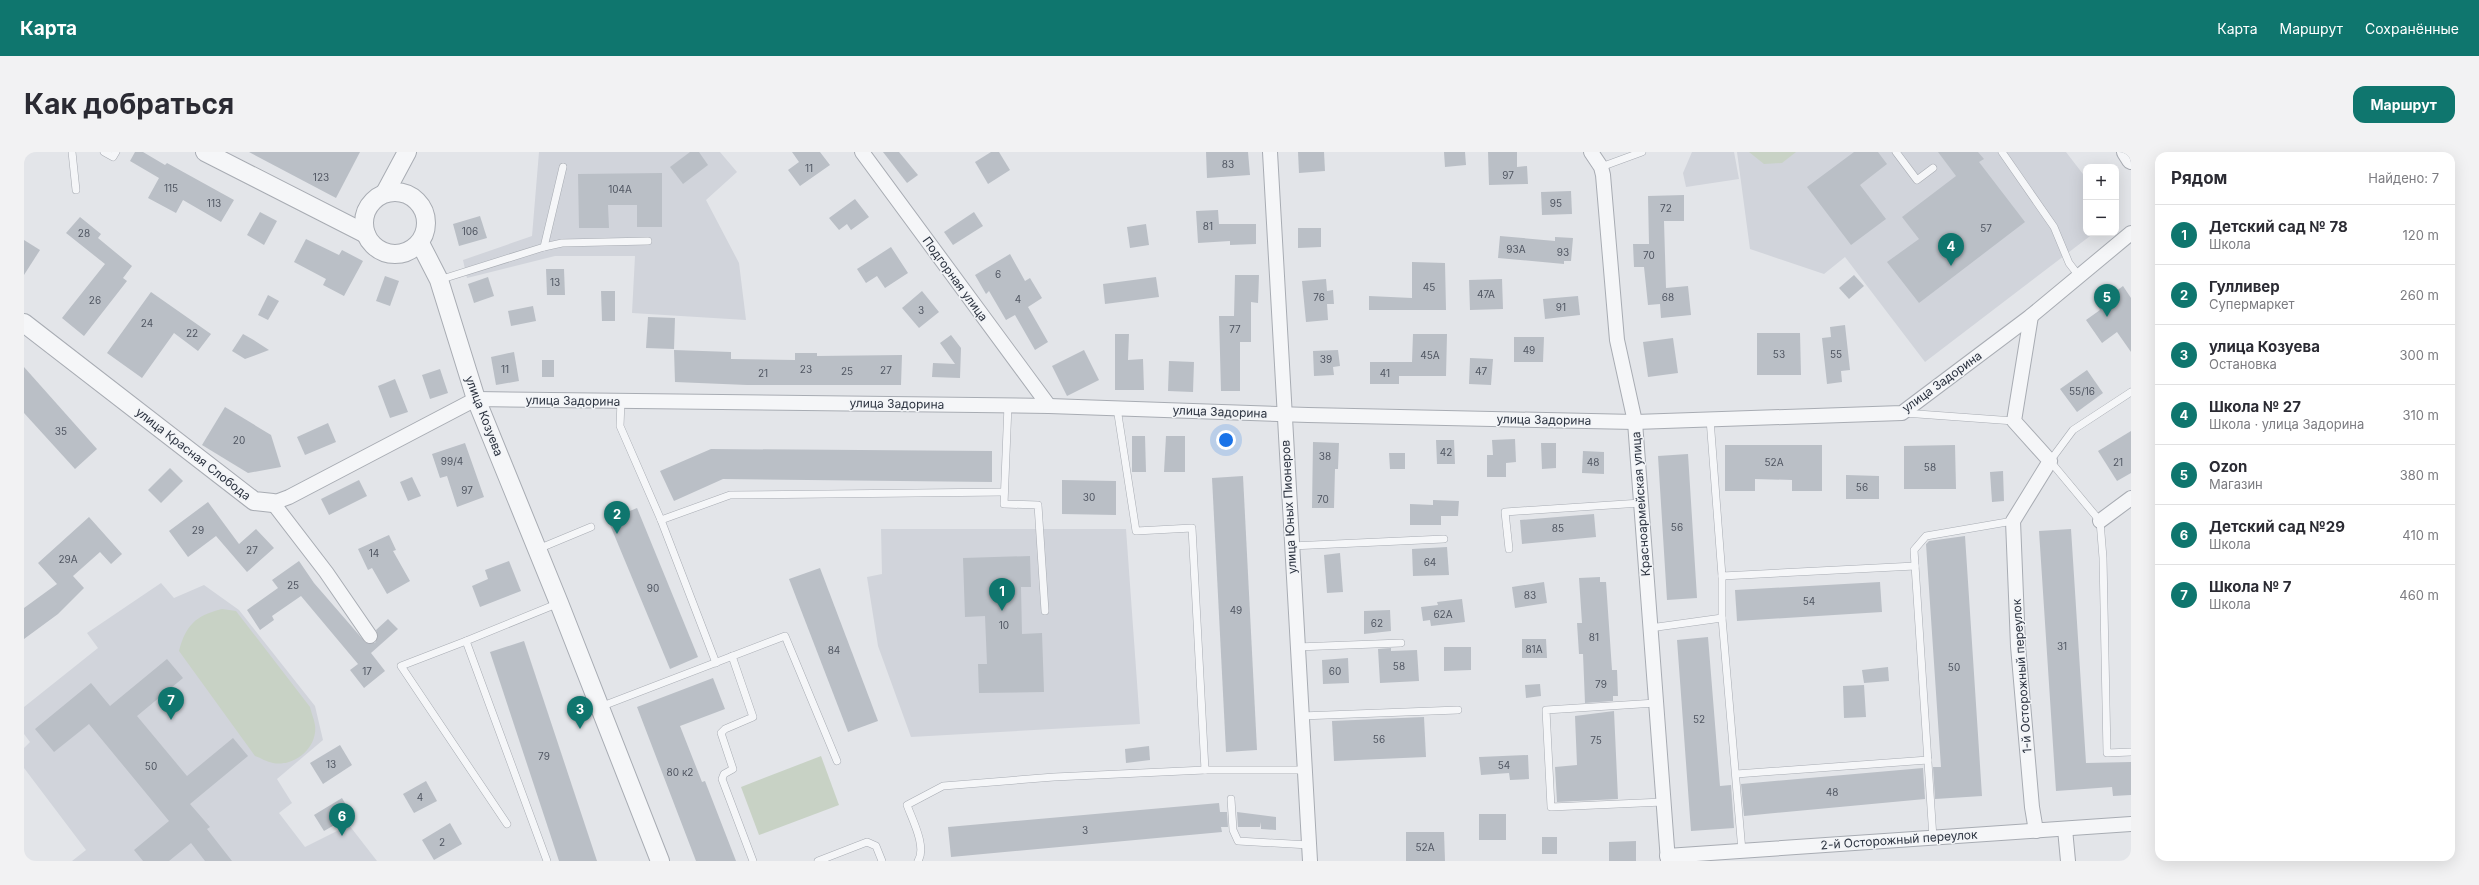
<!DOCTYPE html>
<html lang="ru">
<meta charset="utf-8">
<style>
:root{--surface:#fff;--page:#f2f2f3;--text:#2b2b33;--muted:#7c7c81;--line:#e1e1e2;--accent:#0f766e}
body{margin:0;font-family:Inter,sans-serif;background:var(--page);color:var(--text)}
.controls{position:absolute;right:12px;top:12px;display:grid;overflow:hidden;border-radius:8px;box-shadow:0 4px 16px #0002}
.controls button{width:36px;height:36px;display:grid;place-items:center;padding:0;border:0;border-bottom:1px solid var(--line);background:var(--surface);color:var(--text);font:20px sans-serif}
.you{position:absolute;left:1202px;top:288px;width:14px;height:14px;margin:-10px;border:3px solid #fff;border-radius:50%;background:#1a73e8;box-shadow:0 0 0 6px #1a73e833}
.badge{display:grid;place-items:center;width:26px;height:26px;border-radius:50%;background:var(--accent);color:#fff;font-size:13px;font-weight:700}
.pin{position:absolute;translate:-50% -33px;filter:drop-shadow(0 1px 2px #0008)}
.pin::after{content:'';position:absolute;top:21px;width:14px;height:12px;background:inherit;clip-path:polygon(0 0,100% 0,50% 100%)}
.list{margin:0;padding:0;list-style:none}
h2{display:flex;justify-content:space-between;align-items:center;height:52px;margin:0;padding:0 16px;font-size:17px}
h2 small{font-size:13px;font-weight:400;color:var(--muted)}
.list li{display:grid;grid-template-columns:26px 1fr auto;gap:12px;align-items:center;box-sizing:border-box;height:60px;padding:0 16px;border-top:1px solid var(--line)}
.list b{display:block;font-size:15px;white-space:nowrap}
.list p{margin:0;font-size:13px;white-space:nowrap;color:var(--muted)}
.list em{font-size:13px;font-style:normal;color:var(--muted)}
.map{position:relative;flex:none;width:2107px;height:709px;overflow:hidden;border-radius:12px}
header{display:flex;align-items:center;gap:24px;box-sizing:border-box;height:56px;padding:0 20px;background:var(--accent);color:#fff}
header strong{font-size:19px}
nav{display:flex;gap:22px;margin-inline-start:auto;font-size:14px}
.intro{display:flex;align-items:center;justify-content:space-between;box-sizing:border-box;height:96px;padding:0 24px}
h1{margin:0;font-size:28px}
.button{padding:10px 18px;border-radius:12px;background:var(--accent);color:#fff;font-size:14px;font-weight:700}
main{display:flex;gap:24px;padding:0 24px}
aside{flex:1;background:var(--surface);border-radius:12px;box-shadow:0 4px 16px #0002}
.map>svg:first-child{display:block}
.built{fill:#d1d4db}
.green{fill:#c8d2c5}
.building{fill:#babfc6}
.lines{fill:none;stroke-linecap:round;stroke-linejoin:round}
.service-casing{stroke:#a8acb3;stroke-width:8}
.minor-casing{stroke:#a8acb3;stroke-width:16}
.tertiary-casing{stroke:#a8acb3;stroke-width:20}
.service{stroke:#f5f6f8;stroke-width:7}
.minor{stroke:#f5f6f8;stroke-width:14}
.tertiary{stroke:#f5f6f8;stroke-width:18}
.labels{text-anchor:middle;stroke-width:3;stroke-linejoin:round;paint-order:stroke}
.number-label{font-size:10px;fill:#505662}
.street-label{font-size:12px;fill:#2c3340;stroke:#f2f4f7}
</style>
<header>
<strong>Карта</strong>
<nav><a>Карта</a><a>Маршрут</a><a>Сохранённые</a></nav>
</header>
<div class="intro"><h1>Как добраться</h1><a class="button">Маршрут</a></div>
<main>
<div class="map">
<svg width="2107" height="709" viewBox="0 0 2107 709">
<rect width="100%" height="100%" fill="#e3e5e9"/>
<!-- built -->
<g class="built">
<path d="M515,0H696L713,20L682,48L715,111L722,168L608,161L611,104H531L443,126L439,108L508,84Z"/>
<path d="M1668,0H1710L1715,27L1662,35L1659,21Z"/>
<path d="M1713,0H2042L2062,26V81H2070L1901,210L1821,105L1800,122L1726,97Z"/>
<path d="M857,377H1102L1116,572L887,585L854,494L843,425L858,422Z"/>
<path d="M137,431L150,446L180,433L215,458L291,554L299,588L253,627L268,651L255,661L281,695L325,673L353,709H48L62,698L0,616V596L6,590L0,582V555L74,496L63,481Z"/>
</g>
<!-- green -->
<g class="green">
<path d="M1725,0H1772L1758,11L1740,12Z"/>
<path d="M198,457L212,459L286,555C287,560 290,567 291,573C294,595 271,615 249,611C243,610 237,606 231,604L155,499C162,473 171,464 198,457Z"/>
<path d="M797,604L815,653L735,683L717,635Z"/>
</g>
<!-- building -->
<g class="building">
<path d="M111,0H119L141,13L143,11L210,48L197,70L159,48L152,61L124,46L135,26L106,9Z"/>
<path d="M225,0H336L312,46Z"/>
<path d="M666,0H675L684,13L659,32L646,15Z"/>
<path d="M768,0H796L806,13L776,34L764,18L775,10Z"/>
<path d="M859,0H875L894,23L883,31Z"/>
<path d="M967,0H975L986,18L964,32L951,10Z"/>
<path d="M1182,0H1224L1226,23L1183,26Z"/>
<path d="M1274,0H1300L1301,19L1275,21Z"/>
<path d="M1420,0H1441L1442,13L1421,15Z"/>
<path d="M1464,0H1493V15L1503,14L1504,32L1465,33Z"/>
<path d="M1830,0H1854L1863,12L1836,33L1862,67L1827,93L1783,35Z"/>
<path d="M1914,0H1954L1960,7L1955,10L2001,70L1895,151L1863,110L1895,87L1878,65L1932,24Z"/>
<path d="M638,21V75H613V53H584L585,76H555L554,22Z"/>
<path d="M1547,39L1548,62L1518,63L1517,40Z"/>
<path d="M1660,43V69H1640L1642,136L1664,134L1667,163L1637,166L1636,152L1624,153L1620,115H1610L1609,92H1625L1624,44Z"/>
<path d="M831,47L845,65L827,78L823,72L815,78L805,66Z"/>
<path d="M1194,58L1195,72H1232V92L1206,93V89L1174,91L1172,59Z"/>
<path d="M236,60L253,69L240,93L223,83Z"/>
<path d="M950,60L959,74L929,93L920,80Z"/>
<path d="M456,64L463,86L435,94L429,72Z"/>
<path d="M56,65L77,82L74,86L108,114L99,126L103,129L60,184L38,166L81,112L42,81Z"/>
<path d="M1122,72L1125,93L1106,96L1103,75Z"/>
<path d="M1274,76H1297V95L1274,96Z"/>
<path d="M1476,84L1531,89V85L1549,86L1547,109H1540V112L1474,106Z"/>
<path d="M282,87L315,103L318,98L339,109L320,144L299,133L302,127L270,110Z"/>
<path d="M0,88L16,98L0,123Z"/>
<path d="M867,95L884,121L861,136L853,124L842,131L833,117Z"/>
<path d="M986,102L1001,129L1006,126L1018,146L1004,155L1024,190L1011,198L991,163L982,168L965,139L962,142L951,123Z"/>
<path d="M1388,110L1421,111L1422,158H1345V144L1388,146Z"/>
<path d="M522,117H540L541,143H523Z"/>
<path d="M1211,123H1235L1234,151L1227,150V190H1216V239H1197L1195,164H1210Z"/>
<path d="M1830,123L1840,134L1825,147L1815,136Z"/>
<path d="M361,124L375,129L366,154L352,149Z"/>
<path d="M464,125L470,144L450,151L444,132Z"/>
<path d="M1132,125L1135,145L1081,152L1079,132Z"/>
<path d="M1302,127L1303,139L1309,138L1310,152H1303L1304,168L1282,170L1278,129Z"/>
<path d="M1478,127L1479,157L1446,158L1445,128Z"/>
<path d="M2099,134L2107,146V200L2093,180L2078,191L2062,168L2076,158L2073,153Z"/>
<path d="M577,139H591V169H578Z"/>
<path d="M898,139L915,160L895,176L878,156Z"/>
<path d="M127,140L187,182L174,199L150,181L118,226L83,201Z"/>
<path d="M244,143L255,149L244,168L234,163Z"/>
<path d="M1554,144L1556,163L1521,167L1519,147Z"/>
<path d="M509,154L512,169L487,174L484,159Z"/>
<path d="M624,165L651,166L650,197L622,196Z"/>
<path d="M1821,173L1826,218L1817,219L1818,230L1803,232L1798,186L1807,185L1806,175Z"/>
<path d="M1733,181H1776L1777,223H1733Z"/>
<path d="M219,182L228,187L245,198L221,207L208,199Z"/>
<path d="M1091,182H1105L1104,208L1119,207L1120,238H1091Z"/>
<path d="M1389,182H1423L1422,224H1375V232H1346V210H1388Z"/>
<path d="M927,183L937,196L936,226L908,225L909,211L931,212L916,191Z"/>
<path d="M1490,185H1520L1519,210H1490Z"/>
<path d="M1649,186L1654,221L1624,225L1619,190Z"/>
<path d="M650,198L707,200V207L771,208V201H793V204L878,203L877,233H723L651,230Z"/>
<path d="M1060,198L1075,228L1043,244L1028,214Z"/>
<path d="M1314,198L1316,214L1309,215L1310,223L1290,224L1289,199Z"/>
<path d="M490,200L495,229L472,233L467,205Z"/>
<path d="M1446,206L1469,207L1467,233L1445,232Z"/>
<rect x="518" y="208" width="12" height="17"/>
<path d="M1145,209L1170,210L1169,240L1144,239Z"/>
<path d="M0,215L73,297L51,317L0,261Z"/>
<path d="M416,217L424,241L406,247L398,223Z"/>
<path d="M2063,218L2079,241L2053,260L2036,237Z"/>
<path d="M371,227L384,260L366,266L354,234Z"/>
<path d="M201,255L247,283L257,315L224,321L178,293Z"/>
<path d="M304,271L312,290L281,303L273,285Z"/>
<path d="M2107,279V321L2093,329L2074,299Z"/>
<path d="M1108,284H1121L1122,320H1108Z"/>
<path d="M1142,284H1161V320H1140Z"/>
<path d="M1491,287L1492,310L1482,311V325H1463V303H1469L1468,288Z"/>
<path d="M1412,288H1430L1431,312H1413Z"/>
<path d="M1289,290L1315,291L1314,317H1311L1310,356H1288Z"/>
<path d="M441,291L460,345L433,355L423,324L416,326L408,302Z"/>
<path d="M1517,291H1532V316L1518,317Z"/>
<path d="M1701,293H1798V339H1768V328L1731,327V339H1701Z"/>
<path d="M1931,293L1932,337H1880V294Z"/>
<path d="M687,297L968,299V330L699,327L650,349L636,319Z"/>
<path d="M1559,299L1580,300V322L1558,321Z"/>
<path d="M1365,301H1381V317H1366Z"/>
<path d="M1664,302L1673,446L1643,448L1634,304Z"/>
<path d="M146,316L159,329L137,351L124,338Z"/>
<path d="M1979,319L1980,349L1968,350L1966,320Z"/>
<path d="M1822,323L1855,324V347H1822Z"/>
<path d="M1219,324L1233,598L1202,600L1188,326Z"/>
<path d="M388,325L397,344L384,349L376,330Z"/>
<path d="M335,328L343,344L305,363L297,347Z"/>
<path d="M1038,328L1092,329V363L1038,362Z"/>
<path d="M1409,348L1435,349L1434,364H1417V373H1386V352L1409,353Z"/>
<path d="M184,350L215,392L232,377L250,396L223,420L192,384L164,405L145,379Z"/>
<path d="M613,356L674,505L646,517L584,368Z"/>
<path d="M1570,362L1572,385L1498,392L1496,368Z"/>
<path d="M65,365L98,402L87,412L76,400L49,424L60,436L34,462L0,487V456L33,432L14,411Z"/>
<path d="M2047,377L2062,611L2107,610V643L2089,644L2088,635L2032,639L2015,379Z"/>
<path d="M365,383L372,398L369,399L386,429L363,442L348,416L344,418L334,397Z"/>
<path d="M1941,384L1958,644L1911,647L1909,615H1917L1902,392L1905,389Z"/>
<path d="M1423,395L1425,423L1389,424L1388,397Z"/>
<path d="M1316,401L1319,440L1303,441L1300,403Z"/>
<path d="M1006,404L1007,435H997L998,482L1018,481L1020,540L955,541L954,512H963L961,464L941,465L939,406Z"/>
<path d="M275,409L290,431L342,491H351L354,484L352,478L364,467L374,477L347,501L361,519L340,536L326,518L334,512L277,444L248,464L250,468L236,478L223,458L254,436L248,428Z"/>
<path d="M485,409L497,439L456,455L448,434L464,427L461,418Z"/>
<path d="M796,416L854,569L824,580L765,427Z"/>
<path d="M1576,425V430H1582L1588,518H1593L1594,544H1589V549L1561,551L1559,502H1555L1553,471H1558L1555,426Z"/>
<path d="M1520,430L1523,451L1491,456L1488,435Z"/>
<path d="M1856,430L1858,460L1713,469L1711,438Z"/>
<path d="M1438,447L1441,470L1407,474L1406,468L1399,469L1397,455L1414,453L1413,450Z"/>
<path d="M1366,458L1367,479L1340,482V459Z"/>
<path d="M1684,485L1696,634L1707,633L1710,676L1667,679L1653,488Z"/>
<path d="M1498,487H1522L1523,506H1498Z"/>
<path d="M500,489L573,709H535L466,500Z"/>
<path d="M1420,495H1447V518L1420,519Z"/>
<path d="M1367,496V499L1393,498L1395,529L1356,531L1354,497Z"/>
<path d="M1324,506L1325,531L1299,532L1298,508Z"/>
<path d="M143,507L159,526L113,564L163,624L209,586L224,604L166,652L186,675L183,677L208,709H181L167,691L145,709H119L110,698L145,669L65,572L30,600L11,577L67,531L86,554Z"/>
<path d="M1864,515L1865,529L1840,531L1838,518Z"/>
<path d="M689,526L701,557L656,574L678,630L681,629L712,709H672L613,555Z"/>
<path d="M1516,532L1517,544L1502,546L1501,533Z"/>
<path d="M1840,533L1842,565L1820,566L1819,534Z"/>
<path d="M1590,559L1594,647L1533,650L1531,615L1553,613L1551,564Z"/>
<path d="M1400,565L1402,605L1310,609L1308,569Z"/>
<path d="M316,593L328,613L299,632L286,611Z"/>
<path d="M1125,594L1126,608L1102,611L1101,597Z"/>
<path d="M1504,603L1505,627L1486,628L1485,621L1457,623L1455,605Z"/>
<path d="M1899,616L1901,647L1720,664L1717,632Z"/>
<path d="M402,629L413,649L390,661L379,642Z"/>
<path d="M318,646L328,663L300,679L290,663Z"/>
<path d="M1195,651L1196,660H1203L1204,675H1197L1198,680L927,705L924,675Z"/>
<path d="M1213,660L1252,665V678L1237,677V670L1236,675H1214Z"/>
<rect x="1455" y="662" width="27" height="26"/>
<path d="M426,671L438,692L410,708L398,688Z"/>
<path d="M1382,680H1420L1421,709H1382Z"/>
<rect x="1518" y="685" width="15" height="17"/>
<path d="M1612,689V709H1585V690Z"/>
</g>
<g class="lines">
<defs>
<g id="service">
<path d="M48,0L52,38"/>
<path d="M80,0L89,5L92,0"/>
<path d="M1872,0L1893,28L1909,16"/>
<path d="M1978,0L2030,75L2045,111L2055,124"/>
<path d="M1577,15L1618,0"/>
<path d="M520,95L538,91L624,89"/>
<path d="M415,128L520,95L539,15"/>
<path d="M2107,240L2049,278L2026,309L2076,369L2079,406L2083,601L2107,600"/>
<path d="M597,249L596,274L637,368L706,343L980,340"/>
<path d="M984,253L980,352L1014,353L1021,459"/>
<path d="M1093,256L1112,379L1168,376L1181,618"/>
<path d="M1880,261L1990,269"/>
<path d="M1686,267L1698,424L1891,414"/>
<path d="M637,368L692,511"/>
<path d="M1267,394L1420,387"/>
<path d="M514,397L567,375"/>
<path d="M1485,397L1481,360L1617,351"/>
<path d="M1698,466V424"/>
<path d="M1626,476L1698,466L1718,699"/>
<path d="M442,489L377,514L483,672"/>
<path d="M1273,495L1377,491"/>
<path d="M708,504L729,565L701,577L697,581L709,617L700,622L698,627L729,709"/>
<path d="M1632,551L1522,558L1527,655L1639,650"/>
<path d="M576,555L761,484L813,609"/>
<path d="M1277,564L1434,558"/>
<path d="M1712,622L1904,608"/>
<path d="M1207,647L1209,678L1214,689L1285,693"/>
<path d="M1909,686L1890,398L1902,384L1989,369"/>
<path d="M523,709L442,489L535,451"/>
<path d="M794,709L843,690L852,694L858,709"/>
<path d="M894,709C903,695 888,667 883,653L919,634L1030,625L1181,618H1279"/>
</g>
<g id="minor">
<path d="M838,0L1025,254"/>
<path d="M1246,0L1286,709"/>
<path d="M1567,0L1577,15L1579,23L1593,188L1611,270L1644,709"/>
<path d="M2007,164L1990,269L2026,309L1989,369L1994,494L2008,655L2012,679"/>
<path d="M2076,369L2107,346"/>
<path d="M346,484L302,420L249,351L265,345L452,247L1025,254L1284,263L1611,270L1878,261L2007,164L2107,81"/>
<path d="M2041,677L2044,709"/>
<path d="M1643,704L2107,672"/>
</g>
<g id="tertiary">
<path d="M181,0L342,82"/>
<path d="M2102,0L2107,8"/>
<circle cx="371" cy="71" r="31"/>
<path d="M361,41L383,0"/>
<path d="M396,91L415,128L452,247L535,451L636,709"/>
<path d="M0,171L230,349L249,351"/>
</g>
</defs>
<!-- service casing -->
<use href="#service" class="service-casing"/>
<!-- minor casing -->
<use href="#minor" class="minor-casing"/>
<!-- tertiary casing -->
<use href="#tertiary" class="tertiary-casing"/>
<!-- service -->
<use href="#service" class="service"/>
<!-- minor -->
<use href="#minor" class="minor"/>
<!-- tertiary -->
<use href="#tertiary" class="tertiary"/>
</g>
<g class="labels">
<!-- number labels -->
<g class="number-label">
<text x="1204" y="16">83</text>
<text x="785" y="20">11</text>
<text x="1484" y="27">97</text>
<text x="297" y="29">123</text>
<text x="147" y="40">115</text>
<text x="596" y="41">104А</text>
<text x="190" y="55">113</text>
<text x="1532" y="55">95</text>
<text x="1642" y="60">72</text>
<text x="1184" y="78">81</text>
<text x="1962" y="80">57</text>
<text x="446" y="83">106</text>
<text x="60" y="85">28</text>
<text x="1492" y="101">93А</text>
<text x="1539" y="104">93</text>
<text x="1625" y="107">70</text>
<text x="974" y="126">6</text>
<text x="531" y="134">13</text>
<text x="1405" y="139">45</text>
<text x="1462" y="146">47А</text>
<text x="1295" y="149">76</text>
<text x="1644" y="149">68</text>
<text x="994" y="151">4</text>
<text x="71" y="152">26</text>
<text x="1537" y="159">91</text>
<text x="897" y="162">3</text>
<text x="123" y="175">24</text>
<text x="1211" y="181">77</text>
<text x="168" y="185">22</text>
<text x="1505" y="202">49</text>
<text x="1755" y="206">53</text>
<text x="1812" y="206">55</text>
<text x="1406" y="207">45А</text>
<text x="1302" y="211">39</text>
<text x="481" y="221">11</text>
<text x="782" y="221">23</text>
<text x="862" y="222">27</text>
<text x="823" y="223">25</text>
<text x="1457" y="223">47</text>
<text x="739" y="225">21</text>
<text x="1361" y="225">41</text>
<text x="2058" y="243">55/16</text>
<text x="37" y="283">35</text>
<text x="215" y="292">20</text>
<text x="1422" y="304">42</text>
<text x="1301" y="308">38</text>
<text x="428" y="313">99/4</text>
<text x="1569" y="314">48</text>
<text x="1750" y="314">52А</text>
<text x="2094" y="314">21</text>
<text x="1906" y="319">58</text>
<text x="1838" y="339">56</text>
<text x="443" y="342">97</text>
<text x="1065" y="349">30</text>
<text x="1299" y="351">70</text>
<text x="1653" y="379">56</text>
<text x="1534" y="380">85</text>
<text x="174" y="382">29</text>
<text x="228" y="402">27</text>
<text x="350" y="405">14</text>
<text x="44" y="411">29А</text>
<text x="1406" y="414">64</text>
<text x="269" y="437">25</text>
<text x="629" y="440">90</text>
<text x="1506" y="447">83</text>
<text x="1785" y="453">54</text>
<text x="1212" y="462">49</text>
<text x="1419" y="466">62А</text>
<text x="1353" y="475">62</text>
<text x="980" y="477">10</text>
<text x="1570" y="489">81</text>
<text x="2038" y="498">31</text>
<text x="1510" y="501">81А</text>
<text x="810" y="502">84</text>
<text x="1375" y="518">58</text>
<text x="1930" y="519">50</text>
<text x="343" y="523">17</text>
<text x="1311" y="523">60</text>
<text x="1577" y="536">79</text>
<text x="1675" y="571">52</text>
<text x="1355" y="591">56</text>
<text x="1572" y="592">75</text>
<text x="520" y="608">79</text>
<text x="307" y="616">13</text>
<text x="1480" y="617">54</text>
<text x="127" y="618">50</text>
<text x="656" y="624">80 к2</text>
<text x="1808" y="644">48</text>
<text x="396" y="649">4</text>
<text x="1061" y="682">3</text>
<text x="418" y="694">2</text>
<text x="1401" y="699">52А</text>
</g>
<!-- street labels -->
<g class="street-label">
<text transform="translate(931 127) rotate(54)" y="4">Подгорная улица</text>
<text transform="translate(1918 230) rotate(-36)" y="4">улица Задорина</text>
<text transform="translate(549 249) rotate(1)" y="4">улица Задорина</text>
<text transform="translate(873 252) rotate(1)" y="4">улица Задорина</text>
<text transform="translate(1196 260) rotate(2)" y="4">улица Задорина</text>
<text transform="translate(460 264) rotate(69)" y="4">улица Козуева</text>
<text transform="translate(1520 268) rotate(1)" y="4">улица Задорина</text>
<text transform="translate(169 302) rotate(38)" y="4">улица Красная Слобода</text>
<text transform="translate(1617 352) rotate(-94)" y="4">Красноармейская улица</text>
<text transform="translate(1265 355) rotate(-93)" y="4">улица Юных Пионеров</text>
<text transform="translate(1998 524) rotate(-94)" y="4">1-й Осторожный переулок</text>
<text transform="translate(1875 688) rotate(-4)" y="4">2-й Осторожный переулок</text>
</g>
</g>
</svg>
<div class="controls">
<button>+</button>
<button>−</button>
</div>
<div class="you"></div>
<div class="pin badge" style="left:978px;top:459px">1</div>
<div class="pin badge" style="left:593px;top:382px">2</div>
<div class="pin badge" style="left:556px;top:577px">3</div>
<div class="pin badge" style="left:1927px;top:114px">4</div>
<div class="pin badge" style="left:2083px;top:165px">5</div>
<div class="pin badge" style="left:318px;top:684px">6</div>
<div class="pin badge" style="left:147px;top:568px">7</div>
</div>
<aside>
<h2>Рядом<small>Найдено: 7</small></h2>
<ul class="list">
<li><span class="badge">1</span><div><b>Детский сад № 78</b><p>Школа</p></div><em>120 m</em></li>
<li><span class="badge">2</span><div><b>Гулливер</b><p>Супермаркет</p></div><em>260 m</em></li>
<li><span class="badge">3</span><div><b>улица Козуева</b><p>Остановка</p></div><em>300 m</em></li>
<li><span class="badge">4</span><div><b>Школа № 27</b><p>Школа · улица Задорина</p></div><em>310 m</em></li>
<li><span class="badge">5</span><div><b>Ozon</b><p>Магазин</p></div><em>380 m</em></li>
<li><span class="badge">6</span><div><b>Детский сад №29</b><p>Школа</p></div><em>410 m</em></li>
<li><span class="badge">7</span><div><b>Школа № 7</b><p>Школа</p></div><em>460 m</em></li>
</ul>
</aside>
</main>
